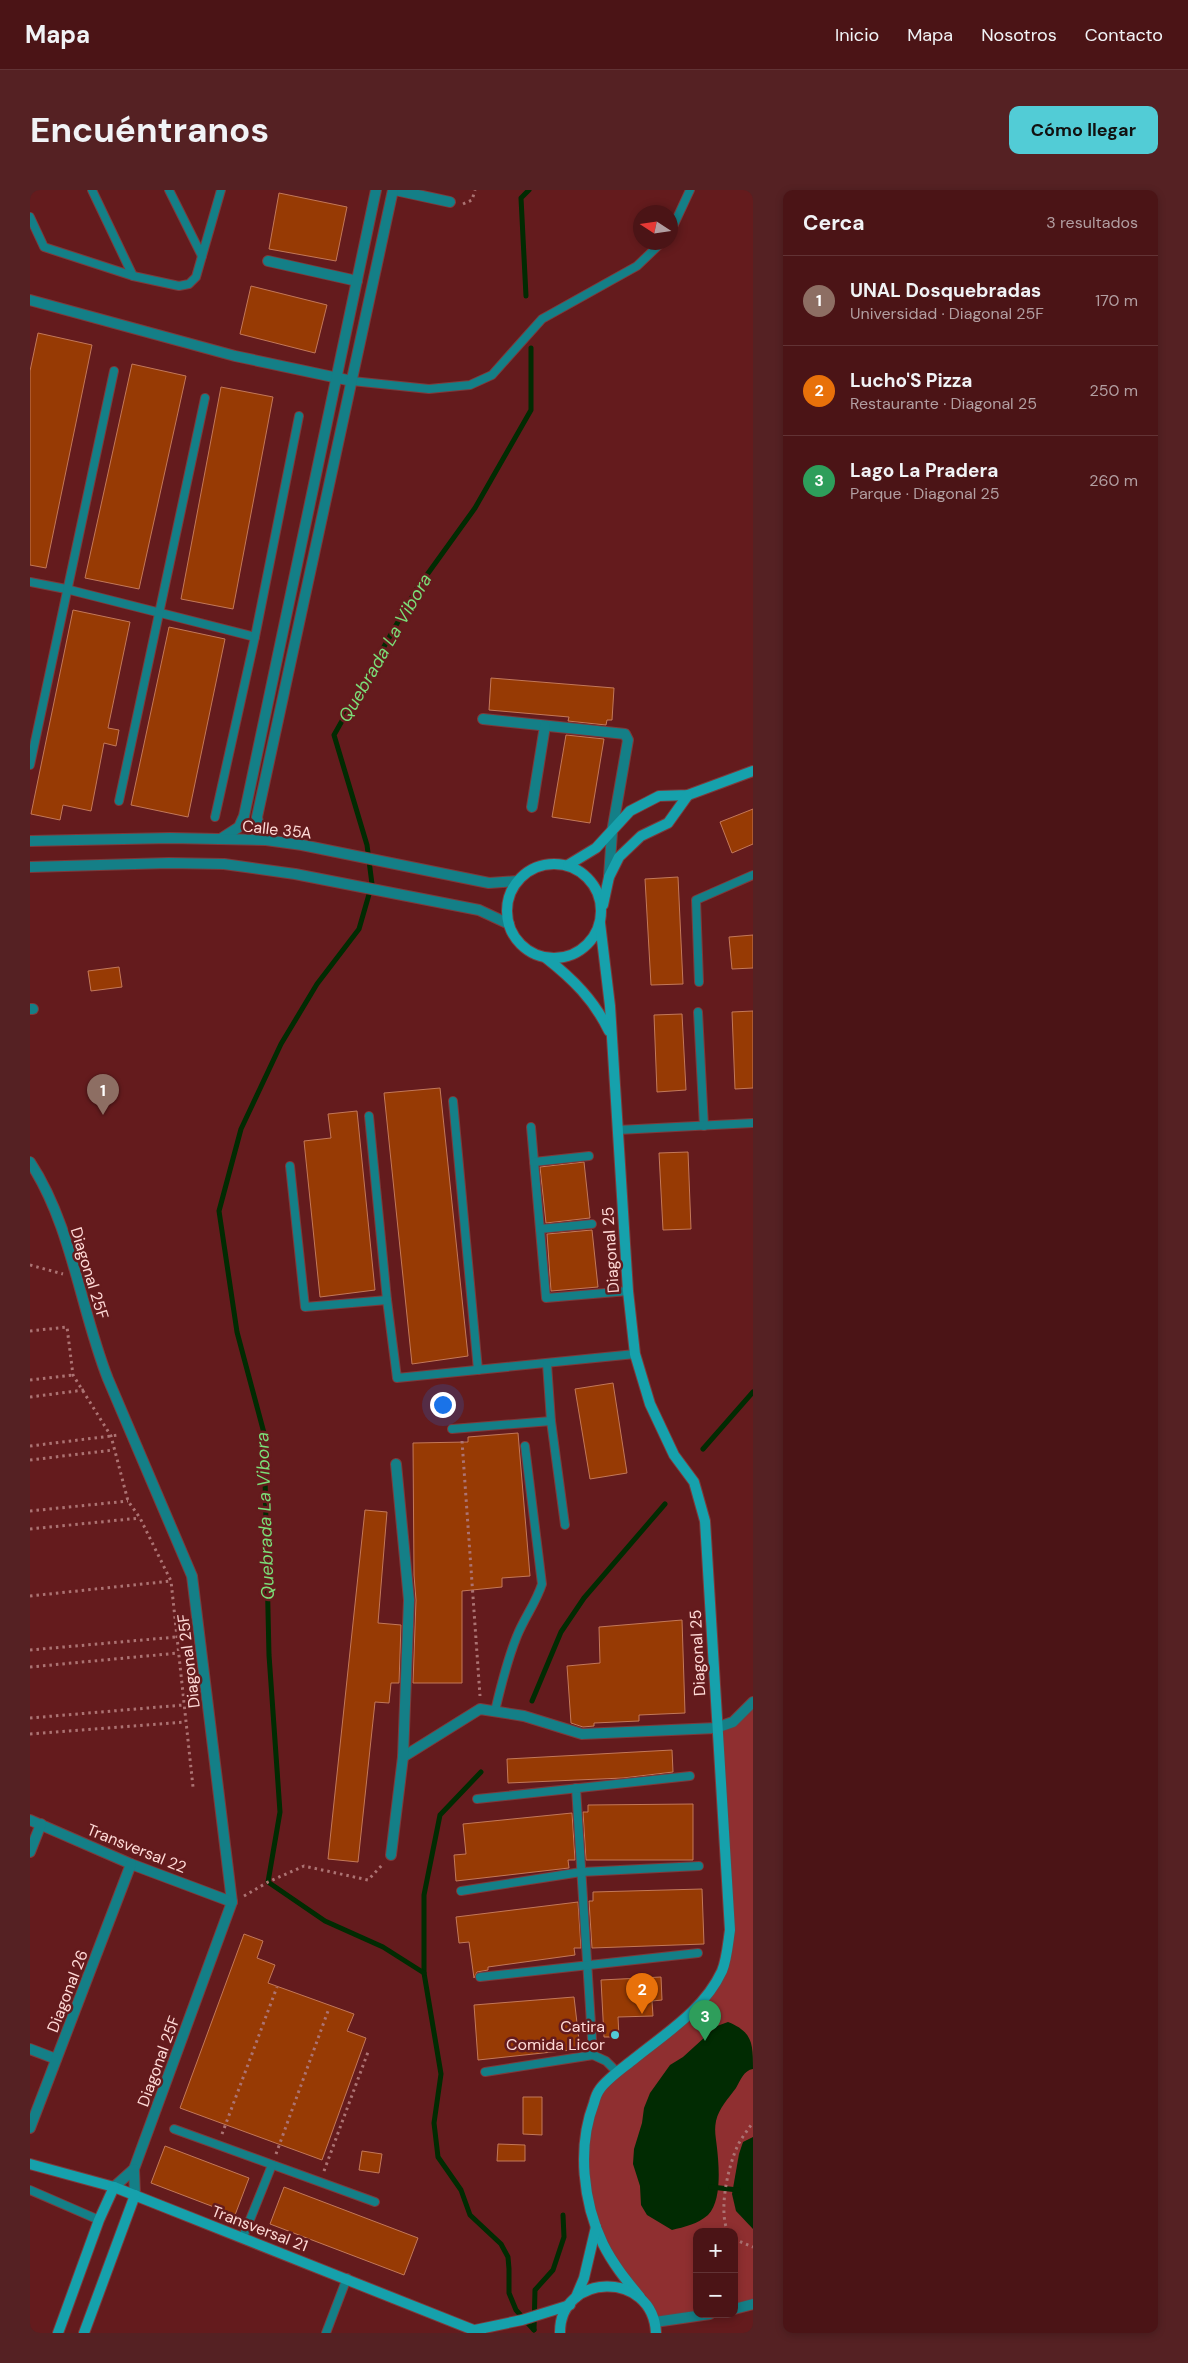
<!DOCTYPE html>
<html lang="es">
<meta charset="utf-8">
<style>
:root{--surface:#4b1416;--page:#552123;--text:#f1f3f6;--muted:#b29ea1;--line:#623335;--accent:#52ccd6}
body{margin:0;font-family:"DM Sans",sans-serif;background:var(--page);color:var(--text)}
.controls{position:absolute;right:15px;bottom:15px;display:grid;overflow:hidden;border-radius:10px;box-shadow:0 2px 8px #0003}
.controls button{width:45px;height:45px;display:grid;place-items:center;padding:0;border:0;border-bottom:1px solid var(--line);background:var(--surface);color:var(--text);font:25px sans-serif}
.compass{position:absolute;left:603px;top:15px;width:45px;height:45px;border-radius:50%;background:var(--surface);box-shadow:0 2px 8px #0003;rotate:282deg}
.you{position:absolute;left:412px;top:1214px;width:18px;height:18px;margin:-12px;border:4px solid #fff;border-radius:50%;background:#1a73e8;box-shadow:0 0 0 8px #1a73e833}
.badge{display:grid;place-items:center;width:32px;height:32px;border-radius:50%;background:var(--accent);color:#fff;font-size:16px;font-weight:700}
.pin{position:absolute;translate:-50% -41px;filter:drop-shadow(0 1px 2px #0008)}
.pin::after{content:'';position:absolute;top:26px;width:18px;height:15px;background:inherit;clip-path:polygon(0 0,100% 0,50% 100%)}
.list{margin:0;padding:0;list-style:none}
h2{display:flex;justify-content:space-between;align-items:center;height:65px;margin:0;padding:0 20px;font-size:21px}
h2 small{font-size:16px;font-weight:400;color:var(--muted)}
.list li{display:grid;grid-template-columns:32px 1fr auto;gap:15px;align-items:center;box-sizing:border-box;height:90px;padding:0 20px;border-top:1px solid var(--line)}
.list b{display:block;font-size:19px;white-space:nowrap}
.list p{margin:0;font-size:16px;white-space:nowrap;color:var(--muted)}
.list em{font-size:16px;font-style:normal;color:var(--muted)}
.map{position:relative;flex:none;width:723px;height:2143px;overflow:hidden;border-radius:10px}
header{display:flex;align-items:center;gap:30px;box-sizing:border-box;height:70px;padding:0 25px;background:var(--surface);border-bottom:1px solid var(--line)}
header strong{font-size:24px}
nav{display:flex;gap:28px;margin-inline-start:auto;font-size:18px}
.intro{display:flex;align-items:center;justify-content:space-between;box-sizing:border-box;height:120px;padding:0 30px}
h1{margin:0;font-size:35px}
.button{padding:12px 22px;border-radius:10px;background:var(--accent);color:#111;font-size:18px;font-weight:700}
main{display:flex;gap:30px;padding:0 30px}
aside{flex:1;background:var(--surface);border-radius:10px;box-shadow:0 2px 8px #0003}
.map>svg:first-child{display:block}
.green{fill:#8f2f30}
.water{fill:#012b02}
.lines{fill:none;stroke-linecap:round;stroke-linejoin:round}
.stream{stroke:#012b02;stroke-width:5}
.building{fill:#973a04;stroke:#c37859}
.lane-casing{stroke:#7d3a3b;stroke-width:10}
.street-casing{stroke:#7d3a3b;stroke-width:12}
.secondary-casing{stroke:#7d3a3b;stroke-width:12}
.path{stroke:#ac7373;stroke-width:3;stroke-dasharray:2.5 4;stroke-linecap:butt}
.lane{stroke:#147f87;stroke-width:8}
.street{stroke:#147f87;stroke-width:10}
.secondary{stroke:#16a1ac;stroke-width:10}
.poi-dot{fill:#52ccd6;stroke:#641b1d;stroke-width:2}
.labels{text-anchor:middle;stroke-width:5;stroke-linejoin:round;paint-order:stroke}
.street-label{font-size:16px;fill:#ffdad7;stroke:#641b1d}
.poi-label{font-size:16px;fill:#ffdad7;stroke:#641b1d;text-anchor:end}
.water-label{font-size:18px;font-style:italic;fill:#7bde78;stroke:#641b1d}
</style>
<header>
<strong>Mapa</strong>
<nav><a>Inicio</a><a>Mapa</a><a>Nosotros</a><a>Contacto</a></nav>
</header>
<div class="intro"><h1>Encuéntranos</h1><a class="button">Cómo llegar</a></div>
<main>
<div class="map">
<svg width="723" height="2143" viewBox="0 0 723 2143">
<rect width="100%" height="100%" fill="#641b1d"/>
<!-- green -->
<path class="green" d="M723,1512V2114L704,2119V2042H667V2124L625,2132L615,2113L566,2036L553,1960L569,1900L680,1801L697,1759L686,1538Z"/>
<!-- water -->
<g class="water">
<path d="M698,1832C723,1842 723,1854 723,1879C714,1880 710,1891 706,1898C698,1909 689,1918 686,1931C684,1941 686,1948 687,1958C689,1976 692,2011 678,2025C668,2034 654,2037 642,2040L617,2025L611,2015L610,1996L603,1974L604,1959L612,1933L614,1918L620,1903L640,1875L653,1867L687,1836Z"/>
<path d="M723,1947V2039L706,2021L702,2004L709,1964L713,1952Z"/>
</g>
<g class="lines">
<!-- stream -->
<g class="stream">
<path d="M496,106L491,8L499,0"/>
<path d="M673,1259L723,1202"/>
<path d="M502,1511L531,1442L554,1408L635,1314"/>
<path d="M451,1582L410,1625L394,1705V1783L411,1884L404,1933L408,1967L431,2000L440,2025L471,2054L478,2067L479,2079V2103L486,2120L504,2140"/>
<path d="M394,1783L353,1757L295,1731L238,1692L250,1622L239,1465L234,1243L207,1142L189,1021L211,939L251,854L287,794L329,739L342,694L337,655L304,545L386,400L445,318L501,220V158"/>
<path d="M681,1997L708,2000"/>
<path d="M504,2140L505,2100L523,2080L534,2047L533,2025"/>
</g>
</g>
<!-- building -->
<g class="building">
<path d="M249,3L317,17L306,71L239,59Z"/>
<path d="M221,96L297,115L285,163L210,144Z"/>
<path d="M8,143L62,155L16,378L0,375V181Z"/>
<path d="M102,174L156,186L109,399L55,388Z"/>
<path d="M191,197L243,207L203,419L151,409Z"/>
<path d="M43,420L100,432L78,538L89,540L86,556L74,553L61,621L33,615L30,630L1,624Z"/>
<path d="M139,437L195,449L158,627L101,615Z"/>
<path d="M461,488L584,498L582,530H577L576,535L538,531L539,527L459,520Z"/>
<path d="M536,545L574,549L560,633L522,627Z"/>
<path d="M723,619V654L702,663L690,632Z"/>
<path d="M648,687L653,794L621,795L615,689Z"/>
<path d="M723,745V778L702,779L699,747Z"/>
<path d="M89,777L92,797L61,801L58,781Z"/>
<path d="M723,821V898L705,899L702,822Z"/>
<path d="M652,824L656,900L627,902L624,825Z"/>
<path d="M410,898L438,1166L382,1174L354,903Z"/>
<path d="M327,921L345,1100L290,1107L274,951L301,948L298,924Z"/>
<path d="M658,962L661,1039L633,1040L629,963Z"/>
<path d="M554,972L560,1028L516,1033L510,977Z"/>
<path d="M562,1040L568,1097L521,1101L517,1044Z"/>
<path d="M583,1193L597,1283L560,1289L545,1199Z"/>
<path d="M488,1243L500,1386L472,1388V1397L432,1401V1493H383L386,1410L384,1385L383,1253L438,1252V1247Z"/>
<path d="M335,1320L357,1322L348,1433L371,1435L369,1493H361L359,1513L345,1512L328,1672L298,1669Z"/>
<path d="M652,1430L655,1523L609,1525V1531L564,1533V1536L553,1537L541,1533L537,1476L570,1473L569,1437Z"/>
<path d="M642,1560L643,1582L593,1588L478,1593L477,1569Z"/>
<path d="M663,1614V1670H556L553,1622H558V1615Z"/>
<path d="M542,1623L545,1670H538L539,1678L426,1691L424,1665L436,1664L433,1634Z"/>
<path d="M672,1699L674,1754L562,1758L559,1711H563V1702Z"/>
<path d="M548,1712L551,1758H544L545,1765L458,1777V1780L447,1782L444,1788L439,1752L429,1753L426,1727Z"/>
<path d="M214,1744L233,1751L227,1768L245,1775L238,1793L324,1824L317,1841L336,1848L292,1970L150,1918Z"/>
<path d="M631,1787L632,1810L622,1811L623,1826L588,1827L589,1847H574L571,1790Z"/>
<path d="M544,1807L550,1859L448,1870L444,1815Z"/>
<path d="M493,1907H512V1945L493,1944Z"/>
<path d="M468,1954L495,1955V1971H467Z"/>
<path d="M135,1956L219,1988L205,2025L121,1993Z"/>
<path d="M332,1961L352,1964L349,1983L329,1980Z"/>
<path d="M254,1997L388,2048L374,2085L240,2034Z"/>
</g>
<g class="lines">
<defs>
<g id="lane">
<path d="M62,0L103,86"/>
<path d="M139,0L172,66"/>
<path d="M0,27L14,57L103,86L149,96L159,94L166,87L191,0"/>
<path d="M640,43L660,0"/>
<path d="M322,191L399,199L440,195L462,185L512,129L607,76L632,52"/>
<path d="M0,392L36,399L225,447"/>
<path d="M0,575L84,181"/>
<path d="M89,611L175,208"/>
<path d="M185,627L225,447L269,226"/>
<path d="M669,792L666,710L723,685"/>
<path d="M668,822L674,936"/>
<path d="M423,911L448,1180"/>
<path d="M339,926L357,1110L367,1188L605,1164"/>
<path d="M501,937L516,1108L598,1101"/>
<path d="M588,940L723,933"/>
<path d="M504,972L559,966"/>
<path d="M260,976L275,1117L357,1110"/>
<path d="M510,1039L562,1034"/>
<path d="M517,1174L521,1231L535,1335"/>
<path d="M422,1239L521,1231"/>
<path d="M465,1521C471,1496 477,1470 487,1446C494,1428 506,1413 512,1394L495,1256"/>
<path d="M546,1598L563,1865L576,1871L587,1882"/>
<path d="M447,1609L660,1586"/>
<path d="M431,1701L551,1682L669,1676"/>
<path d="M450,1787L668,1763"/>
<path d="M455,1882L563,1865"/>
<path d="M144,1939L345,2012"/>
<path d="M0,2000L69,2030"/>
<path d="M213,2047L242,1975"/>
<path d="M296,2143L317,2088"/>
</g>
<g id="street">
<path d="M365,0L420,12"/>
<path d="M238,71L327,91"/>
<path d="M0,110L205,166L322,191"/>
<path d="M453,529L595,544L598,550L582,642L579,687"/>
<path d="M502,617L515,536"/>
<path d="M192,648L209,637L214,626L346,0"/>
<path d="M236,650L229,639L227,627L363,0"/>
<path d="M0,651L140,648L236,650L272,655L459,693L487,691"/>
<path d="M0,677L139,673L194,674L265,684L449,720L479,734"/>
<path d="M0,819H3"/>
<path d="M0,972C42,1036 50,1118 78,1189L162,1386L202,1712L104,1979L105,2005"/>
<path d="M373,1567L450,1519L494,1526L552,1544L686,1538L703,1532L723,1512"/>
<path d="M0,1630L101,1674L202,1712"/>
<path d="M0,1662L11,1634"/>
<path d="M361,1665L373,1567L379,1410L366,1274"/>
<path d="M0,1859L26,1869"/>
<path d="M0,1938L101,1674"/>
<path d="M84,1997L104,1979"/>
<path d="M704,2119L723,2114"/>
<path d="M625,2132L680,2124"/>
</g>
<g id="secondary">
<circle cx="524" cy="721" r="47"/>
<path d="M538,675L566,658L600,621L629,606L658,605L723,581"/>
<path d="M573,715L579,687L589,667L611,646L638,633L658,605"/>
<path d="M570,733L580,816L598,1101L605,1164L620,1214L644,1265L664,1292L675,1331L700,1740C698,1753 697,1769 692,1781C674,1820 636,1843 604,1869C593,1878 578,1888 570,1899C567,1903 565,1909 564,1913C547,1957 553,2012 573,2054C583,2074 596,2090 610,2107"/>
<path d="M516,768C543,789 564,810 579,841"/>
<path d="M0,1974L84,1997L451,2143"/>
<path d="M546,2107L554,2088L566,2037"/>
<path d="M445,2140L492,2130L540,2115"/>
<path d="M28,2143L69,2030L84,1997"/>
<path d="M54,2143L105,2005"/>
<path d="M530,2143C529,2083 623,2079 626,2143"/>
</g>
</defs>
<!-- lane casing -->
<use href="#lane" class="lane-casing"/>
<!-- street casing -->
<use href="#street" class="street-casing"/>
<!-- secondary casing -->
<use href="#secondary" class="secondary-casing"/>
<!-- path -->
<g class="path">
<path d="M433,14L442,10L445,0"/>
<path d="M0,1075L33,1084"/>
<path d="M0,1141L37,1137L43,1185L81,1246L98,1311L110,1328L141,1391L163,1597"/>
<path d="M0,1190L43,1185"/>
<path d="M0,1207L54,1200"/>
<path d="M432,1251L450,1506"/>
<path d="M0,1256L89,1245"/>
<path d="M0,1270L83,1260"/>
<path d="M0,1321L98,1311"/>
<path d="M0,1339L110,1328"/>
<path d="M0,1406L141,1391"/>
<path d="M0,1460L146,1447"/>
<path d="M0,1477L148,1463"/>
<path d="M0,1528L153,1515"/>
<path d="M0,1544L155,1532"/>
<path d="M214,1706L238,1692L274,1676L338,1690L354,1673"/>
<path d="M192,1944L247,1797"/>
<path d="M246,1964L298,1821"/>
<path d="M294,1981L338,1862"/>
<path d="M698,2042C688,2021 698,1976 708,1955C712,1947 718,1940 723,1932"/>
<path d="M704,2049L723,2057"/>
</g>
<!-- lane -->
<use href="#lane" class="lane"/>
<!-- street -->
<use href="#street" class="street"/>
<!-- secondary -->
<use href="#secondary" class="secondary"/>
</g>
<!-- markers -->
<circle class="poi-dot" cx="585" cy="1845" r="5"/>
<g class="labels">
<!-- street labels -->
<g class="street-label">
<text transform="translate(247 639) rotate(6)" y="6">Calle 35A</text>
<text transform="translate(580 1060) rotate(-94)" y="6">Diagonal 25</text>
<text transform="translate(60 1083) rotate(73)" y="6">Diagonal 25F</text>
<text transform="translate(667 1463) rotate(-93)" y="6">Diagonal 25</text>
<text transform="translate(158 1471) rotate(-97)" y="6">Diagonal 25F</text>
<text transform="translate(107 1658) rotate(22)" y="6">Transversal 22</text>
<text transform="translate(37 1801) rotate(-69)" y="6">Diagonal 26</text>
<text transform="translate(128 1871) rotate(-70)" y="6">Diagonal 25F</text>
<text transform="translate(230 2038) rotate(21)" y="6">Transversal 21</text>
</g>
<!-- poi labels -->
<g class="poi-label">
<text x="575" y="1842">Catira<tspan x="575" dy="18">Comida Licor</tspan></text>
</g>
<!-- water labels -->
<g class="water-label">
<text transform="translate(355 458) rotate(-60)" y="6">Quebrada La Vibora</text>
<text transform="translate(235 1326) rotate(-92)" y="6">Quebrada La Vibora</text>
</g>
</g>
</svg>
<div class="controls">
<button>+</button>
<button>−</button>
</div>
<svg class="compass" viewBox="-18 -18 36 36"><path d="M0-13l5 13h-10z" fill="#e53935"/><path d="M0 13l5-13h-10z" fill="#b29ea1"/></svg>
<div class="you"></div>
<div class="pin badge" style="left:73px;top:925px;background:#8d6e63">1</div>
<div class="pin badge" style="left:612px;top:1824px;background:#e8710a">2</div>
<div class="pin badge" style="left:675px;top:1851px;background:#2e9e5b">3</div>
</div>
<aside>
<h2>Cerca<small>3 resultados</small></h2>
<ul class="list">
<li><span class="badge" style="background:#8d6e63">1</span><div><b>UNAL Dosquebradas</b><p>Universidad · Diagonal 25F</p></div><em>170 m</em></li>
<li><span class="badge" style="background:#e8710a">2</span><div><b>Lucho'S Pizza</b><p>Restaurante · Diagonal 25</p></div><em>250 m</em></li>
<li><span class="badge" style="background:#2e9e5b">3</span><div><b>Lago La Pradera</b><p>Parque · Diagonal 25</p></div><em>260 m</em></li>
</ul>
</aside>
</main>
